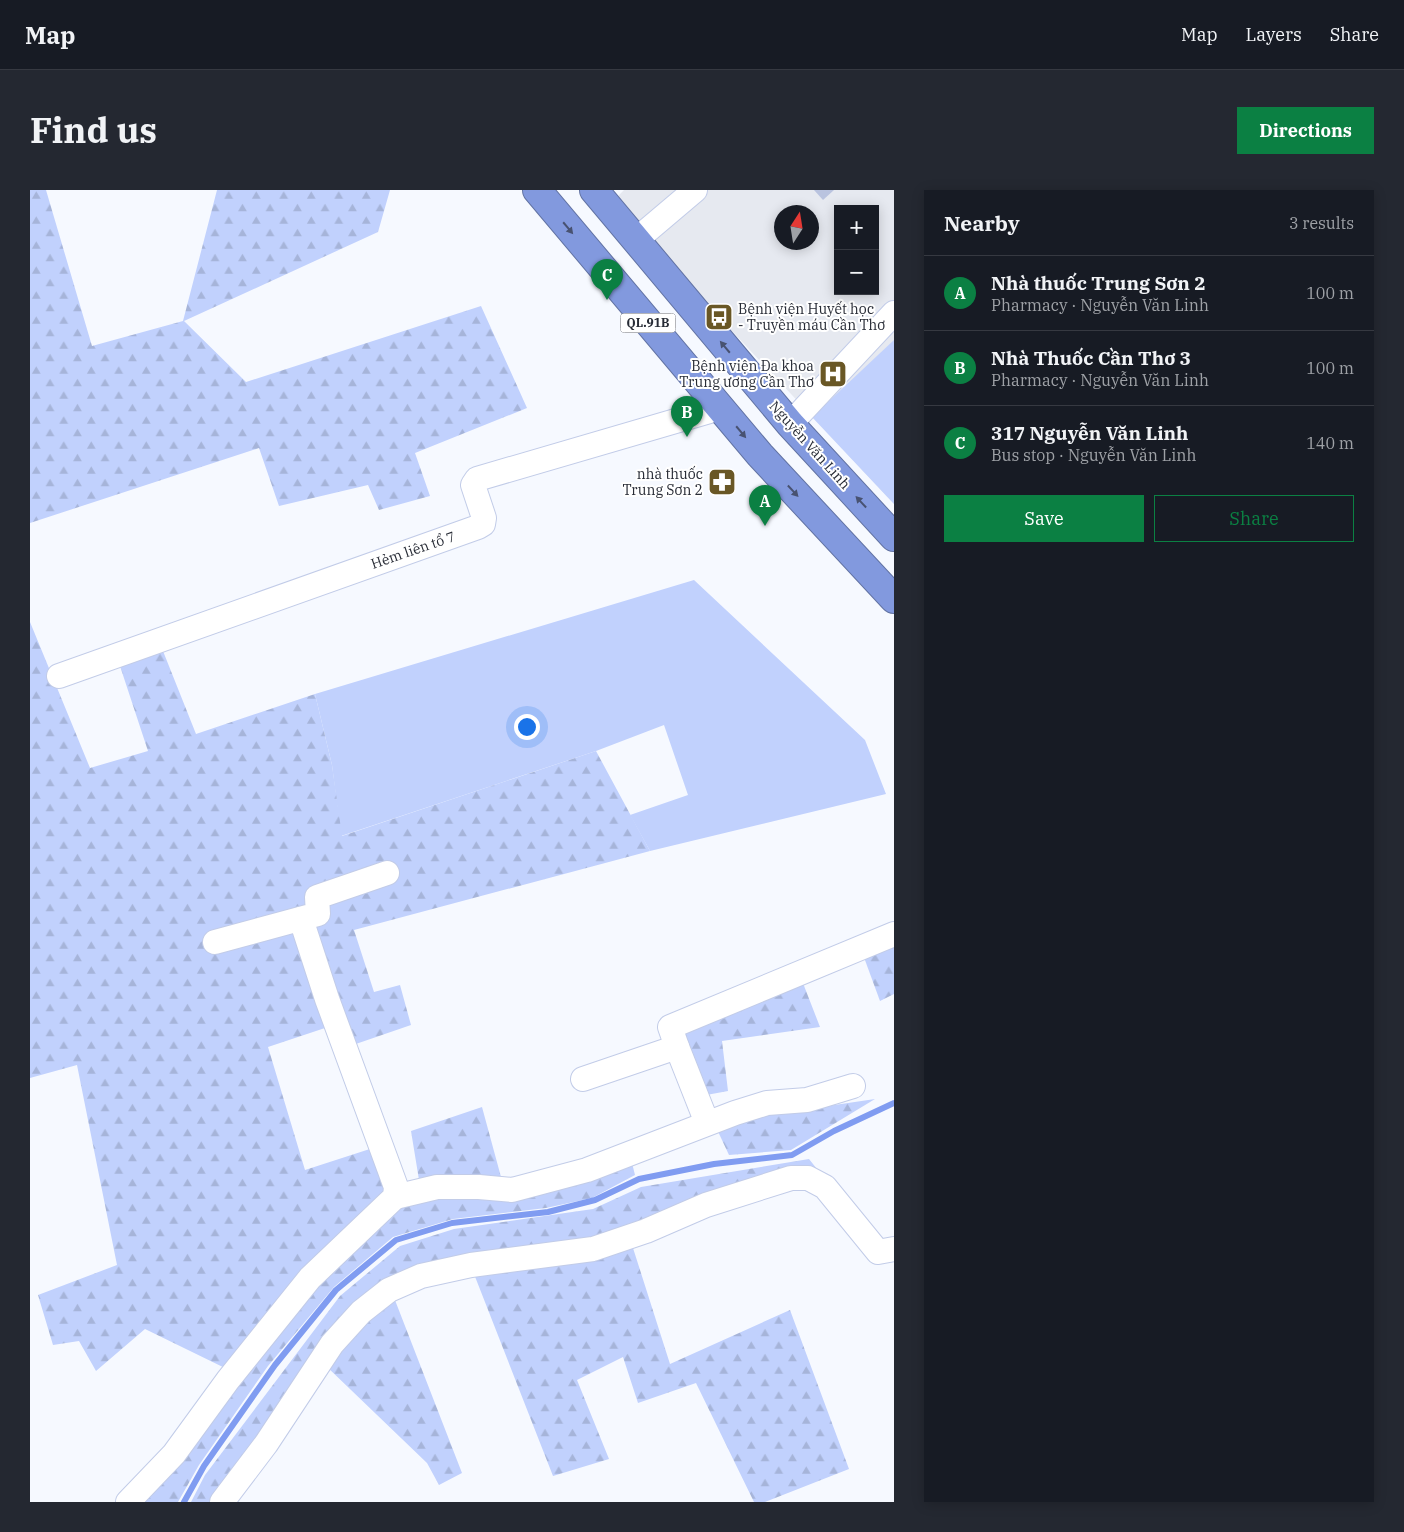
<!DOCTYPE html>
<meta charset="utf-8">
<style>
:root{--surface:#171b24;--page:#242831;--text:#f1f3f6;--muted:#9ea1a6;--line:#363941;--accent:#0b8043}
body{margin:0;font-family:"IBM Plex Serif",serif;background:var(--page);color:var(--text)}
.controls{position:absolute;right:15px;top:15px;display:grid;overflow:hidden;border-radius:0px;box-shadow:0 2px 12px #0003}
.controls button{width:45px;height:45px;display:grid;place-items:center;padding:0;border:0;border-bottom:1px solid var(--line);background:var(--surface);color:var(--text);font:25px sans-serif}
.compass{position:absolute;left:744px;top:15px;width:45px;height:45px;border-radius:50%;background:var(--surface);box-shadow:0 2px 12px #0003;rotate:12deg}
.you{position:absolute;left:496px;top:536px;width:18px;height:18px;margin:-12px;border:4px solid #fff;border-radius:50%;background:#1a73e8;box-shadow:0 0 0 8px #1a73e833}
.badge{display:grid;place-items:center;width:32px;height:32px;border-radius:50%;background:var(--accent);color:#fff;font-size:16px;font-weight:700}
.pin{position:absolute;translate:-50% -41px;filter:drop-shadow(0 1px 2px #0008)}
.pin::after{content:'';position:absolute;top:26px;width:18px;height:15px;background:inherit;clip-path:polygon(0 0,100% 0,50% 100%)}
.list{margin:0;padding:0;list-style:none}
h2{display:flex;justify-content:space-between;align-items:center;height:65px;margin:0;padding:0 20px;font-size:21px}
h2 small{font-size:16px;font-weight:400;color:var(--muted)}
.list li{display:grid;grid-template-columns:32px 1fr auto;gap:15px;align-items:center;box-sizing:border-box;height:75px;padding:0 20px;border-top:1px solid var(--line)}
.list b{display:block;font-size:19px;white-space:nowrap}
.list p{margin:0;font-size:16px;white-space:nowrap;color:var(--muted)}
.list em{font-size:16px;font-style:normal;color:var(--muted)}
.actions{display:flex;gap:10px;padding:15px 20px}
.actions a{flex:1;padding:11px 0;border:1px solid var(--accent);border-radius:0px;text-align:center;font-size:18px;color:var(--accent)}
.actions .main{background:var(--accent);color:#fff}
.map{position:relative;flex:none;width:864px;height:1312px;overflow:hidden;border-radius:0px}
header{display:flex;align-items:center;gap:30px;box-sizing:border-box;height:70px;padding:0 25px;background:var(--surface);border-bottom:1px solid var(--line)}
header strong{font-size:24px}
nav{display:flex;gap:28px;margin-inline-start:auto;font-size:18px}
.intro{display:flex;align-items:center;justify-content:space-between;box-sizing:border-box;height:120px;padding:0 30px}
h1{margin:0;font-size:35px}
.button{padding:12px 22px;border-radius:0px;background:var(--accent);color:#fff;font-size:18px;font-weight:700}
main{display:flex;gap:30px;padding:0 30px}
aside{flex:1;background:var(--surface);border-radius:0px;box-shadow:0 2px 12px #0003}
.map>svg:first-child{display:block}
.built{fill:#e6e9f0;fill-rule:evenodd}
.green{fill:#c1d1fd}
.forest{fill:url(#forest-firs)}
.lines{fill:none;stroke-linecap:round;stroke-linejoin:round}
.stream{stroke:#809cf1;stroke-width:6}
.building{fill:#b9c3df}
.minor-casing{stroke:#c2cce8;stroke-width:26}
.highway-casing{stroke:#6273a3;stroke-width:30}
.minor{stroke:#fff;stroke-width:24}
.highway{stroke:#8299de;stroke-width:28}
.oneway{fill:#485271}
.labels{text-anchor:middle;stroke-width:4;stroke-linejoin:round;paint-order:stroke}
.shield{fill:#fff;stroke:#686b72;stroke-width:1}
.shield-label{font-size:12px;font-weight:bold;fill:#282c36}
.poi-label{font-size:14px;fill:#282c36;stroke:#fff;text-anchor:end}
.street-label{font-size:14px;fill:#282c36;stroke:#fff}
</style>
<header>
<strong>Map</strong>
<nav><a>Map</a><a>Layers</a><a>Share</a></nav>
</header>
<div class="intro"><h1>Find us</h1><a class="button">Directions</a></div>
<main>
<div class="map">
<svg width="864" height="1312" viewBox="0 0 864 1312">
<defs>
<pattern id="forest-firs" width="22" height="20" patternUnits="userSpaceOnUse" patternTransform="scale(1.25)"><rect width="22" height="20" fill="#c1d1fd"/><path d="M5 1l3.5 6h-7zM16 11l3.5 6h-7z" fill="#a6b4d9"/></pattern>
</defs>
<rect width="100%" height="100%" fill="#f6f9ff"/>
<!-- built -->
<path class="built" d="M594,0H864V314L702,141L585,9ZM808,19H845V101H808ZM752,22H782V52H752Z"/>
<!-- green -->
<g class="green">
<path d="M864,150V314L782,227Z"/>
<path d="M664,390L835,550L856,604L620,661L600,625L658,605L634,535L566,561L311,646L302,575L285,504Z"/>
</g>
<!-- forest -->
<g class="forest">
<path d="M0,0H16L62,156L153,131L187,0H360L348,42L154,131L216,192L451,116L497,218L385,263L400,306L349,320L338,295L249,316L229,258L0,333Z"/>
<path d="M0,432L60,578L118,561L89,473L131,456L166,544L285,504L302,575L312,646L566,561L620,661L324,740L344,802L370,795L381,835L320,856L301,836L238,857L275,980L346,957L362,1005L199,1180L115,1139L66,1181L49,1151L23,1155L8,1105L87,1075L47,875L0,888Z"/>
<path d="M864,749V804L850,811L832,762Z"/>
<path d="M771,788L790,837L692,851L698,901L671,906L645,839Z"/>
<path d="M845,909L761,960L699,965L684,933Z"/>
<path d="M452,917L474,998L602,973L605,985L562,1008L516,1018L423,1029L363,1047L304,1097L238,1176L169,1275L148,1312H104L284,1091L390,996L381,941Z"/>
<path d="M779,969L791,984L561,1055L357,1097L187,1312H161L175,1285L310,1106L370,1056L424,1039L563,1019L611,997Z"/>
<path d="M603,1058L640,1174L760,1120L819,1279L735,1312H724L666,1193L608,1213L593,1167L547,1190L579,1269L523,1286L444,1084Z"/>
<path d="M363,1105L432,1283L409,1295L397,1273L295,1175Z"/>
</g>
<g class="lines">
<!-- stream -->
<path class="stream" d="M154,1312L174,1276L245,1175L306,1100L366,1050L422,1033L518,1022L565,1010L609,989L684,974L762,965L804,941L864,913"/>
</g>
<!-- building -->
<path class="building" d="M784,0H804L793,10Z"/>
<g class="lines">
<defs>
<g id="minor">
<path d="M606,50L665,0"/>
<path d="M760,234L864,123"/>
<path d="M29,486L448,337L453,334L454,328L443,295L447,289L690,218"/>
<path d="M185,752L288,724L287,707L357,683"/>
<path d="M647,857L677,933"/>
<path d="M553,889L647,857L640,837L864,744"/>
<path d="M365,1007L407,997H449L482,1000L557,980L705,923L737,913L777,910L823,896"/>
<path d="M98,1312L144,1264L198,1190L280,1088L365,1007L366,997L297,809L271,729"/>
<path d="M192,1312L236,1254L302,1154L331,1122L359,1100L391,1086L441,1075L563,1059L616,1041L676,1015L761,988H778L795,997L848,1062L864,1059"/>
</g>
<g id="highway">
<path d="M507,0L730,265L864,409"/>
<path d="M564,0L760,234L864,347"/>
</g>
</defs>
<!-- minor casing -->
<use href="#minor" class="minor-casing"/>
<!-- highway casing -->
<use href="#highway" class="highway-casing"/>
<!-- minor -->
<use href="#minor" class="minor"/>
<!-- highway -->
<use href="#highway" class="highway"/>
</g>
<!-- one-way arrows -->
<defs><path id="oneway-solid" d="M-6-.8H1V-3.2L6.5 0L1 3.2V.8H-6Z" transform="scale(1.25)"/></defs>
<g class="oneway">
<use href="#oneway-solid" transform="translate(538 38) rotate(50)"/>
<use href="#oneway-solid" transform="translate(695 157) rotate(-130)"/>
<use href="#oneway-solid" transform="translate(711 242) rotate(50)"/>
<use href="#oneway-solid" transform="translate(763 301) rotate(47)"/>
<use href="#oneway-solid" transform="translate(831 312) rotate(-133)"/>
</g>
<!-- icons -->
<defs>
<symbol id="bus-square" viewBox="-11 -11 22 22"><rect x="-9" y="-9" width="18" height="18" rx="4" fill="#695725" stroke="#fff"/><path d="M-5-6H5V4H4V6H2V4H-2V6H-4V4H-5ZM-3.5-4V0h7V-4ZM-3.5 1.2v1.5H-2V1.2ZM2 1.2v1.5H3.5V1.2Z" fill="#fff"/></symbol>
<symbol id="hospital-square" viewBox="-11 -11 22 22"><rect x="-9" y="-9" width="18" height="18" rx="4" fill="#695725" stroke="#fff"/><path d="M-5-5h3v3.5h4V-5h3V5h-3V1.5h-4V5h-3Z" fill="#fff"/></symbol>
<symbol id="pharmacy-square" viewBox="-11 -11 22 22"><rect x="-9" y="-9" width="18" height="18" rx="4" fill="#695725" stroke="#fff"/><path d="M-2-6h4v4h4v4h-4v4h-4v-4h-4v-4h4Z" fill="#fff"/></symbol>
</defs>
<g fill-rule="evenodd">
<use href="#bus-square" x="673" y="111" width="32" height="32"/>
<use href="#hospital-square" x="787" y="168" width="32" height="32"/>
<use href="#pharmacy-square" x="676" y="276" width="32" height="32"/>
</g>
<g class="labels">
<!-- shield labels -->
<rect class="shield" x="590.5" y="123.5" width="55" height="19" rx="4"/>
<g class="shield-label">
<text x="618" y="137">QL.91B</text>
</g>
<!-- poi labels -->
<g class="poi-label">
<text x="708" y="124" text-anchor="start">Bệnh viện Huyết học<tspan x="708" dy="16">- Truyền máu Cần Thơ</tspan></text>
<text x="784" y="181">Bệnh viện Đa khoa<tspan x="784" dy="16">Trung ương Cần Thơ</tspan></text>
<text x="673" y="289">nhà thuốc<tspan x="673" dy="16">Trung Sơn 2</tspan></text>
</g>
<!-- street labels -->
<g class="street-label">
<text transform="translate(780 255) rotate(48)" y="5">Nguyễn Văn Linh</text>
<text transform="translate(383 360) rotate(-19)" y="5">Hẻm liên tổ 7</text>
</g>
</g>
</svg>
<div class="controls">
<button>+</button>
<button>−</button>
</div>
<svg class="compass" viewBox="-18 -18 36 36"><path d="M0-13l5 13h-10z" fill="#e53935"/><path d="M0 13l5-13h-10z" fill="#9ea1a6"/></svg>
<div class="you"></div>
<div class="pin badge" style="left:735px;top:336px">A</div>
<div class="pin badge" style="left:657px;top:247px">B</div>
<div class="pin badge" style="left:577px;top:110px">C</div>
</div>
<aside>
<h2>Nearby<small>3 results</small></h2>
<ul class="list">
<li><span class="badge">A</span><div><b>Nhà thuốc Trung Sơn 2</b><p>Pharmacy · Nguyễn Văn Linh</p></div><em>100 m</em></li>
<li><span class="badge">B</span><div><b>Nhà Thuốc Cần Thơ 3</b><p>Pharmacy · Nguyễn Văn Linh</p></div><em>100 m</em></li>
<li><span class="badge">C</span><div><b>317 Nguyễn Văn Linh</b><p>Bus stop · Nguyễn Văn Linh</p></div><em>140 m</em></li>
</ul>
<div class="actions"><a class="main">Save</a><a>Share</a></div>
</aside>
</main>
